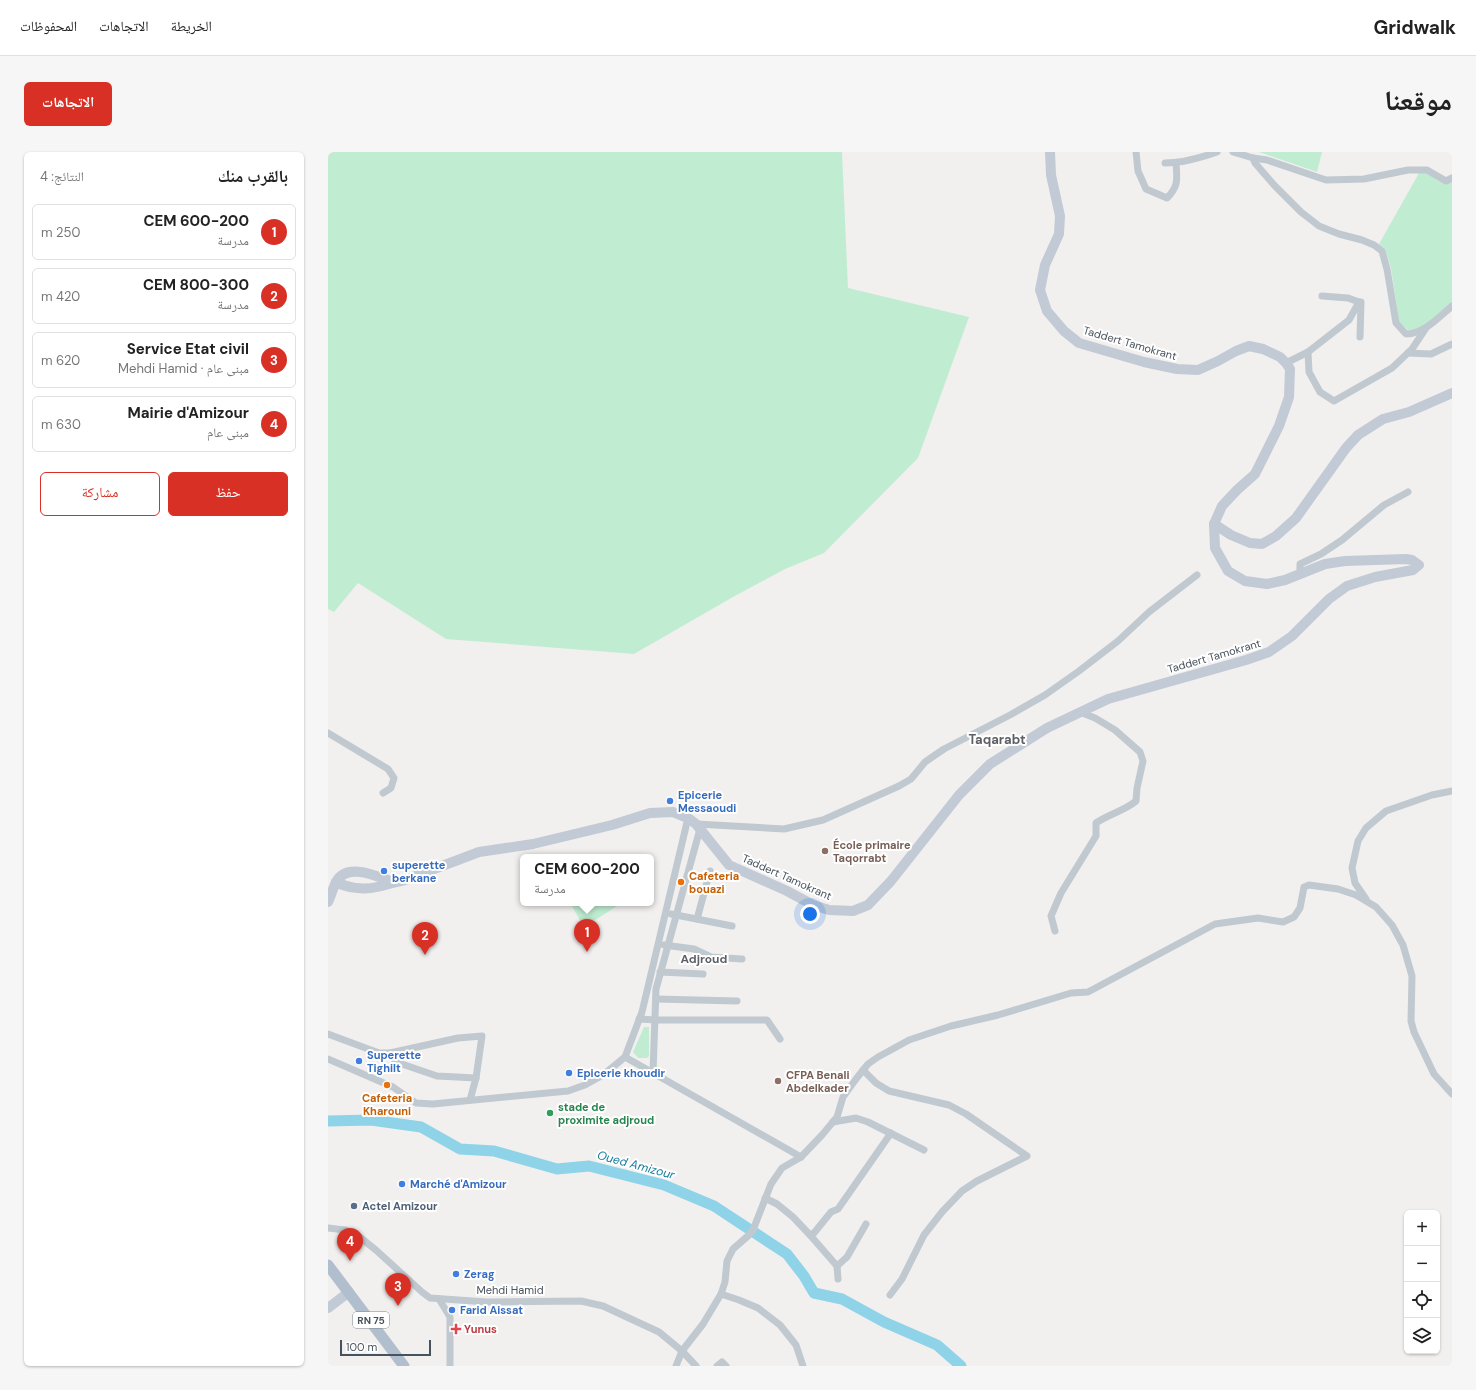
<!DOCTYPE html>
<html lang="ar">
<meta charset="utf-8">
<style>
:root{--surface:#fff;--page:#f6f6f6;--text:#222;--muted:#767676;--line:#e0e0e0;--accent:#d93025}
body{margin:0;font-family:"DM Sans","Noto Naskh Arabic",sans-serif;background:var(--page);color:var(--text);direction:rtl}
.controls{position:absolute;right:12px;bottom:12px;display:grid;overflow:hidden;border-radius:6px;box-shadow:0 1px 3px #0004}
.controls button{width:36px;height:36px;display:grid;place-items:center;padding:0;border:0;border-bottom:1px solid var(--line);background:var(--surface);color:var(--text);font:20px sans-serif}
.scale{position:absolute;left:12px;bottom:10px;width:91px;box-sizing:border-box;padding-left:4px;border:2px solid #48525c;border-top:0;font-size:11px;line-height:14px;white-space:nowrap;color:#48525c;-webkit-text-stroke:3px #fff;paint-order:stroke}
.you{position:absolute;left:482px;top:762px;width:14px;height:14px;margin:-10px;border:3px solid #fff;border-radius:50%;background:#1a73e8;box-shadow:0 0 0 6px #1a73e833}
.badge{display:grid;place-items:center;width:26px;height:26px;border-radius:50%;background:var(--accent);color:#fff;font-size:13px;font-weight:700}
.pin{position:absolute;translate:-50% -33px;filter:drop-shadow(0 1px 2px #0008)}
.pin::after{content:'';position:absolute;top:21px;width:14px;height:12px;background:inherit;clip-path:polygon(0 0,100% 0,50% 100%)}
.popup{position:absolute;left:192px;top:702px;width:134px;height:52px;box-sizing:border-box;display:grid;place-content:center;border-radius:6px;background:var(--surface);filter:drop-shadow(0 1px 3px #0005);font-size:13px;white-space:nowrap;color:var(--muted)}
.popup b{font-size:15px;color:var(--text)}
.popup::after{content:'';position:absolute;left:50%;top:100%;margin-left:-8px;border:8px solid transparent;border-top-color:var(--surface)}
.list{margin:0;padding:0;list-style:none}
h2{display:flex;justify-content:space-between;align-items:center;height:52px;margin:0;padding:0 16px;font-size:17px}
h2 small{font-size:13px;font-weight:400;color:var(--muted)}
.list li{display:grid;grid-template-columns:26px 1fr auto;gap:12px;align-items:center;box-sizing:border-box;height:56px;margin:0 8px 8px;padding:0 8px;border:1px solid var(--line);border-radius:6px}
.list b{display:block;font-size:15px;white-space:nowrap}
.list p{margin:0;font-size:13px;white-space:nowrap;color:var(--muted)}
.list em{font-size:13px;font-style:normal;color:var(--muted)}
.actions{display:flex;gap:8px;padding:12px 16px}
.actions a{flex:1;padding:9px 0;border:1px solid var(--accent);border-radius:6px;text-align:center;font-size:14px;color:var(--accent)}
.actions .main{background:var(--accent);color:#fff}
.icon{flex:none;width:22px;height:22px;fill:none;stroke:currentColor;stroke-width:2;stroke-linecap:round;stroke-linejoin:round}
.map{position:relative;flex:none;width:1124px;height:1214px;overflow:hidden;direction:ltr;border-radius:6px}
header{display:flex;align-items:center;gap:24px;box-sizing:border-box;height:56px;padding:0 20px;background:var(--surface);border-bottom:1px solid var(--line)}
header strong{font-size:19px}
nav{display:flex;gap:22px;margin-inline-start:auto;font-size:14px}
.intro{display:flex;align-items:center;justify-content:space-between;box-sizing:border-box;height:96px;padding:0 24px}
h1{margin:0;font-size:28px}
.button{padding:10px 18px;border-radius:6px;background:var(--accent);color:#fff;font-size:14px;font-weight:700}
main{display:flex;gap:24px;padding:0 24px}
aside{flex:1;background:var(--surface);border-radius:6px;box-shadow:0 1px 3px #0004}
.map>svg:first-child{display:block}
.green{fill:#c0edd2}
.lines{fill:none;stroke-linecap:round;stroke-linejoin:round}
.river{stroke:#8fd3e8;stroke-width:11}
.street{stroke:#c0c9d0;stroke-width:7}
.secondary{stroke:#c1cad5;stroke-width:10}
.primary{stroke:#b0becd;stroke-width:11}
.shop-dot{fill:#3f7fe0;stroke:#fff;stroke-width:1.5}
.education-dot{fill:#8d6e63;stroke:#fff;stroke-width:1.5}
.food-dot{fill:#e8710a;stroke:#fff;stroke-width:1.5}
.leisure-dot{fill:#2e9e5b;stroke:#fff;stroke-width:1.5}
.service-dot{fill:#5c6f8a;stroke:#fff;stroke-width:1.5}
.health-dot{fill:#e0444e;stroke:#fff;stroke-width:1.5}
.labels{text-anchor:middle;stroke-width:4;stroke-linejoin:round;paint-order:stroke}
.shield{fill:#fff;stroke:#7f868d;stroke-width:1}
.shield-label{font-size:10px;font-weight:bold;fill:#48525c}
.street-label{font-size:11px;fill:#48525c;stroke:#fff}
.shop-label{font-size:11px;font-weight:bold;fill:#366cbe;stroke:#fff;text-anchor:start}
.education-label{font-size:11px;font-weight:bold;fill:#785e54;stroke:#fff;text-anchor:start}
.food-label{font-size:11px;font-weight:bold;fill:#c56008;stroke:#fff;text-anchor:start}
.leisure-label{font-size:11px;font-weight:bold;fill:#27864d;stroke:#fff;text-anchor:start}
.service-label{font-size:11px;font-weight:bold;fill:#4e5e75;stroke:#fff;text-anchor:start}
.health-label{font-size:11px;font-weight:bold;fill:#be3a42;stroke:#fff;text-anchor:start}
.neighbourhood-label{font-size:12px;font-weight:bold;fill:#5c5f64;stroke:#fff}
.water-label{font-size:12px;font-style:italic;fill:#137c9d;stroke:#fff}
.quarter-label{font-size:13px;font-weight:bold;fill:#5c5f64;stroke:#fff}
</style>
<header>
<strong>Gridwalk</strong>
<nav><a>الخريطة</a><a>الاتجاهات</a><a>المحفوظات</a></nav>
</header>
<div class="intro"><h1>موقعنا</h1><a class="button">الاتجاهات</a></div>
<main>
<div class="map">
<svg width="1124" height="1214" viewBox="0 0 1124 1214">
<rect width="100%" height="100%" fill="#f2efef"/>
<!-- green -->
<g class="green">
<path d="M0,0H514L520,136L641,165L590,306L496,401L457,417L405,445L306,502L118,487L30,431L6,460L0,457Z"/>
<path d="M931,0H994L989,20Z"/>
<path d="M1091,21H1098L1124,29V150C1111,160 1097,178 1080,178L1071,170L1063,116L1057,97L1051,92Z"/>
<path d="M242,751H294L256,775Z"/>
<path d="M316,875H321V904L319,906H310L305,900Z"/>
</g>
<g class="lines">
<!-- river -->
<path class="river" d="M0,969L43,968L93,975L132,997L166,999L229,1017L261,1014L336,1033L386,1054L459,1102L476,1124L486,1141L514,1147L556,1170L609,1193L633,1214"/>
<!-- street -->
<g class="street">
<path d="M808,0L810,19L818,37L839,46C851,34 849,27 848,11"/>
<path d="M905,0L925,6L939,8L998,28L1036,27L1080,18H1099L1118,29L1124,26"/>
<path d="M925,6L927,11L946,33L973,60L991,74L1011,82L1034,88L1046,93L1054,99L1059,117L1068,171L1078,182C1097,181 1110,166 1124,154"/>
<path d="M837,11C855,11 872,6 889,0"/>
<path d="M1031,150H1033L1032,185"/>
<path d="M980,200L981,220L992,240L1006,249L1064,216L1084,197L1098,176"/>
<path d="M1080,201L1103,202L1124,192"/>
<path d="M958,211L980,200L1021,168L1031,150L1020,146L994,144"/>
<path d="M972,422V412L993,402L1014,388L1056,353L1080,340"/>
<path d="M0,581L60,617L66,626L63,636L55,641"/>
<path d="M368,672L456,677L495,668L571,634L583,627L597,610L616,597L682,563L717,543L751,519L790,489L821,460L869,423"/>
<path d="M1038,747L1027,731L1024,716L1030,689L1038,676L1058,659L1104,643L1124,639"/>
<path d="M343,762L404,774"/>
<path d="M369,767L382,719"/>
<path d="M727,779L723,764L733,741L768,684V671C781,662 796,659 808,649L809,636L815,609L812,600L787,578L767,566L752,560"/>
<path d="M336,793L366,797L383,805L414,807"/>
<path d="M332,820L375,822"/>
<path d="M328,847L409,849"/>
<path d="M311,867L328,868H439L452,887"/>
<path d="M0,882L51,901H62L130,886L154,884L148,926L142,948"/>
<path d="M62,901L68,910L109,924L148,926"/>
<path d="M297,905L314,860L360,666"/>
<path d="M297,905L473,1005"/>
<path d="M0,907L65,935L88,951L105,952L240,939L257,933L275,923L297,905"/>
<path d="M535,918L548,931L561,939L621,953L638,962L699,1004L649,1029L634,1039L614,1060L596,1083L574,1127L562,1143"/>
<path d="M325,920L328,837L372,677"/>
<path d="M505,970L528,966L540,970L596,998"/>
<path d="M437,1046L449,1052L465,1065L482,1083L509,1114L510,1127"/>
<path d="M0,1076L17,1078L33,1086L49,1099L94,1140L102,1146L159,1150L253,1149L275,1154L331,1180L354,1199L368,1214"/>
<path d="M482,1083L486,1081L503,1060L510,1057L563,981"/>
<path d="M509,1114L519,1105L538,1072"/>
<path d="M393,1142L411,1148L430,1156L452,1173L468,1193L475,1214"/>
<path d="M111,1147L122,1165V1214"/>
<path d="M348,1214L354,1199L375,1172L393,1142L397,1130L399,1109L405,1097L421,1083L425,1078L443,1032L454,1016L473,1005L494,983L509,965L515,945L528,927L540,912L550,905L581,888L623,874L670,863L743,841L760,840L887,772L930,766L955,770L966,765L972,756L976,735L981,733L1010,737L1028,743L1048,755L1064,773L1075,793L1084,824L1083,869L1086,880L1106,922L1124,942"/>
<path d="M389,1214L394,1210L398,1214"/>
</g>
<!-- secondary -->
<g class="secondary">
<path d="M886,372L903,383L922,391L934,392L948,384L968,366L1018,296L1030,283L1055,267L1081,260L1124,241"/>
<path d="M8,730C19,736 36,738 49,735C58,733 67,730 77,728L151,700L205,692L284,673L322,661L345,660L360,666L368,672L401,713L459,739L485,753L501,758L525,759L540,753L563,729L631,643L662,612L719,576L780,547L918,508L941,500L964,484L1001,447L1019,434L1047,425L1085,418L1091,413L1084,408L1078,407L1017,409L997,412L957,428L939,432L917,429L900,419L887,396L886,372L894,354L909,338L927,322L951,274L961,245L962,217L958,211L952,205L935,197L921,194L908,199L890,209L870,218L849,217L816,210L751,191L736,179L719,159L712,138L717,113L731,82L732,64L723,23L722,0"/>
<path d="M0,750C3,744 5,736 8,730C19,710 48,724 65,730"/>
<path d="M0,1156L21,1140"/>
</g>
<!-- primary -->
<path class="primary" d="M0,1113L76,1214"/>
</g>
<!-- markers -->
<g class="shop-dot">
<circle cx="342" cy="649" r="4"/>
<circle cx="56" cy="719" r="4"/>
<circle cx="31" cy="909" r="4"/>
<circle cx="241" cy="921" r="4"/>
<circle cx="74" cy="1032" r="4"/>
<circle cx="128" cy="1122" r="4"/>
<circle cx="124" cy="1158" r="4"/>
</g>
<g class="education-dot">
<circle cx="497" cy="699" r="4"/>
<circle cx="450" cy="929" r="4"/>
</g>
<g class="food-dot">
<circle cx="353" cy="730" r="4"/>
<circle cx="59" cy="933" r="4"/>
</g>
<circle class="leisure-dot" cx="222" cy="961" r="4"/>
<circle class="service-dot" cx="26" cy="1054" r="4"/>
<path class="health-dot" d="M126 1171h4v4h4v4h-4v4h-4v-4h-4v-4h4z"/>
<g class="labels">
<!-- shield labels -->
<rect class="shield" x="25" y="1160" width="36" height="16" rx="3"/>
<g class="shield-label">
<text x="43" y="1172">RN 75</text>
</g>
<!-- street labels -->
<g class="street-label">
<text transform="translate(802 191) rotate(16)" y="4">Taddert Tamokrant</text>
<text transform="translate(886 504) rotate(-16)" y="4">Taddert Tamokrant</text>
<text transform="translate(459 725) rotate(24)" y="4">Taddert Tamokrant</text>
<text x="182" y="1142">Mehdi Hamid</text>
</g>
<!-- shop labels -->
<g class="shop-label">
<text x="350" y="647">Epicerie<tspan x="350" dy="13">Messaoudi</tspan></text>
<text x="64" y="717">superette<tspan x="64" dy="13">berkane</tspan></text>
<text x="39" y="907">Superette<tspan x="39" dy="13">Tighilt</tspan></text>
<text x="249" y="925">Epicerie khoudir</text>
<text x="82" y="1036">Marché d'Amizour</text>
<text x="136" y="1126">Zerag</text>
<text x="132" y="1162">Farid Aissat</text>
</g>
<!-- education labels -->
<g class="education-label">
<text x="505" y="697">École primaire<tspan x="505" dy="13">Taqorrabt</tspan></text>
<text x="458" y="927">CFPA Benali<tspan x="458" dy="13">Abdelkader</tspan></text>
</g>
<!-- food labels -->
<g class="food-label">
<text x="361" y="728">Cafeteria<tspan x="361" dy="13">bouazi</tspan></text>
<text x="59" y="950" text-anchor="middle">Cafeteria<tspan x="59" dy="13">Kharouni</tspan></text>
</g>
<!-- leisure labels -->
<g class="leisure-label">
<text x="230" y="959">stade de<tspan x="230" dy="13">proximite adjroud</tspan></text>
</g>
<!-- service labels -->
<g class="service-label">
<text x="34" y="1058">Actel Amizour</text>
</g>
<!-- health labels -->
<g class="health-label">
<text x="136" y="1181">Yunus</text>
</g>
<!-- neighbourhood labels -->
<g class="neighbourhood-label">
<text x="376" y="811">Adjroud</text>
</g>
<!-- water labels -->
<g class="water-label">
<text transform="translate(308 1013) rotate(15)" y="4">Oued Amizour</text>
</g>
<!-- quarter labels -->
<g class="quarter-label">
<text x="669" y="592">Taqarabt</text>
</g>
</g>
</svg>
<div class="controls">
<button>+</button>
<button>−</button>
<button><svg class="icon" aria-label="locate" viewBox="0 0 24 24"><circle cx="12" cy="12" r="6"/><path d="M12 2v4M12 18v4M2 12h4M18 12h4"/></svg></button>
<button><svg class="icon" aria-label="layers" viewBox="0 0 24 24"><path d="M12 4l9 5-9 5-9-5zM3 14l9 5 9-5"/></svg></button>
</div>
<div class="scale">100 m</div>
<div class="you"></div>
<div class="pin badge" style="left:259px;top:800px">1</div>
<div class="popup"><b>CEM 600-200</b>مدرسة</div>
<div class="pin badge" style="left:97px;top:803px">2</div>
<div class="pin badge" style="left:70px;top:1154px">3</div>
<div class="pin badge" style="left:22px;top:1109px">4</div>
</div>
<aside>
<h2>بالقرب منك<small>النتائج: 4</small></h2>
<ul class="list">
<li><span class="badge">1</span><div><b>CEM 600-200</b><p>مدرسة</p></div><em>250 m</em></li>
<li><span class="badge">2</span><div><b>CEM 800-300</b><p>مدرسة</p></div><em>420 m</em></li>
<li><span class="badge">3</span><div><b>Service Etat civil</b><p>مبنى عام · Mehdi Hamid</p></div><em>620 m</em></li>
<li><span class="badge">4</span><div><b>Mairie d'Amizour</b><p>مبنى عام</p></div><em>630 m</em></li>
</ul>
<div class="actions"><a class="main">حفظ</a><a>مشاركة</a></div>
</aside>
</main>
